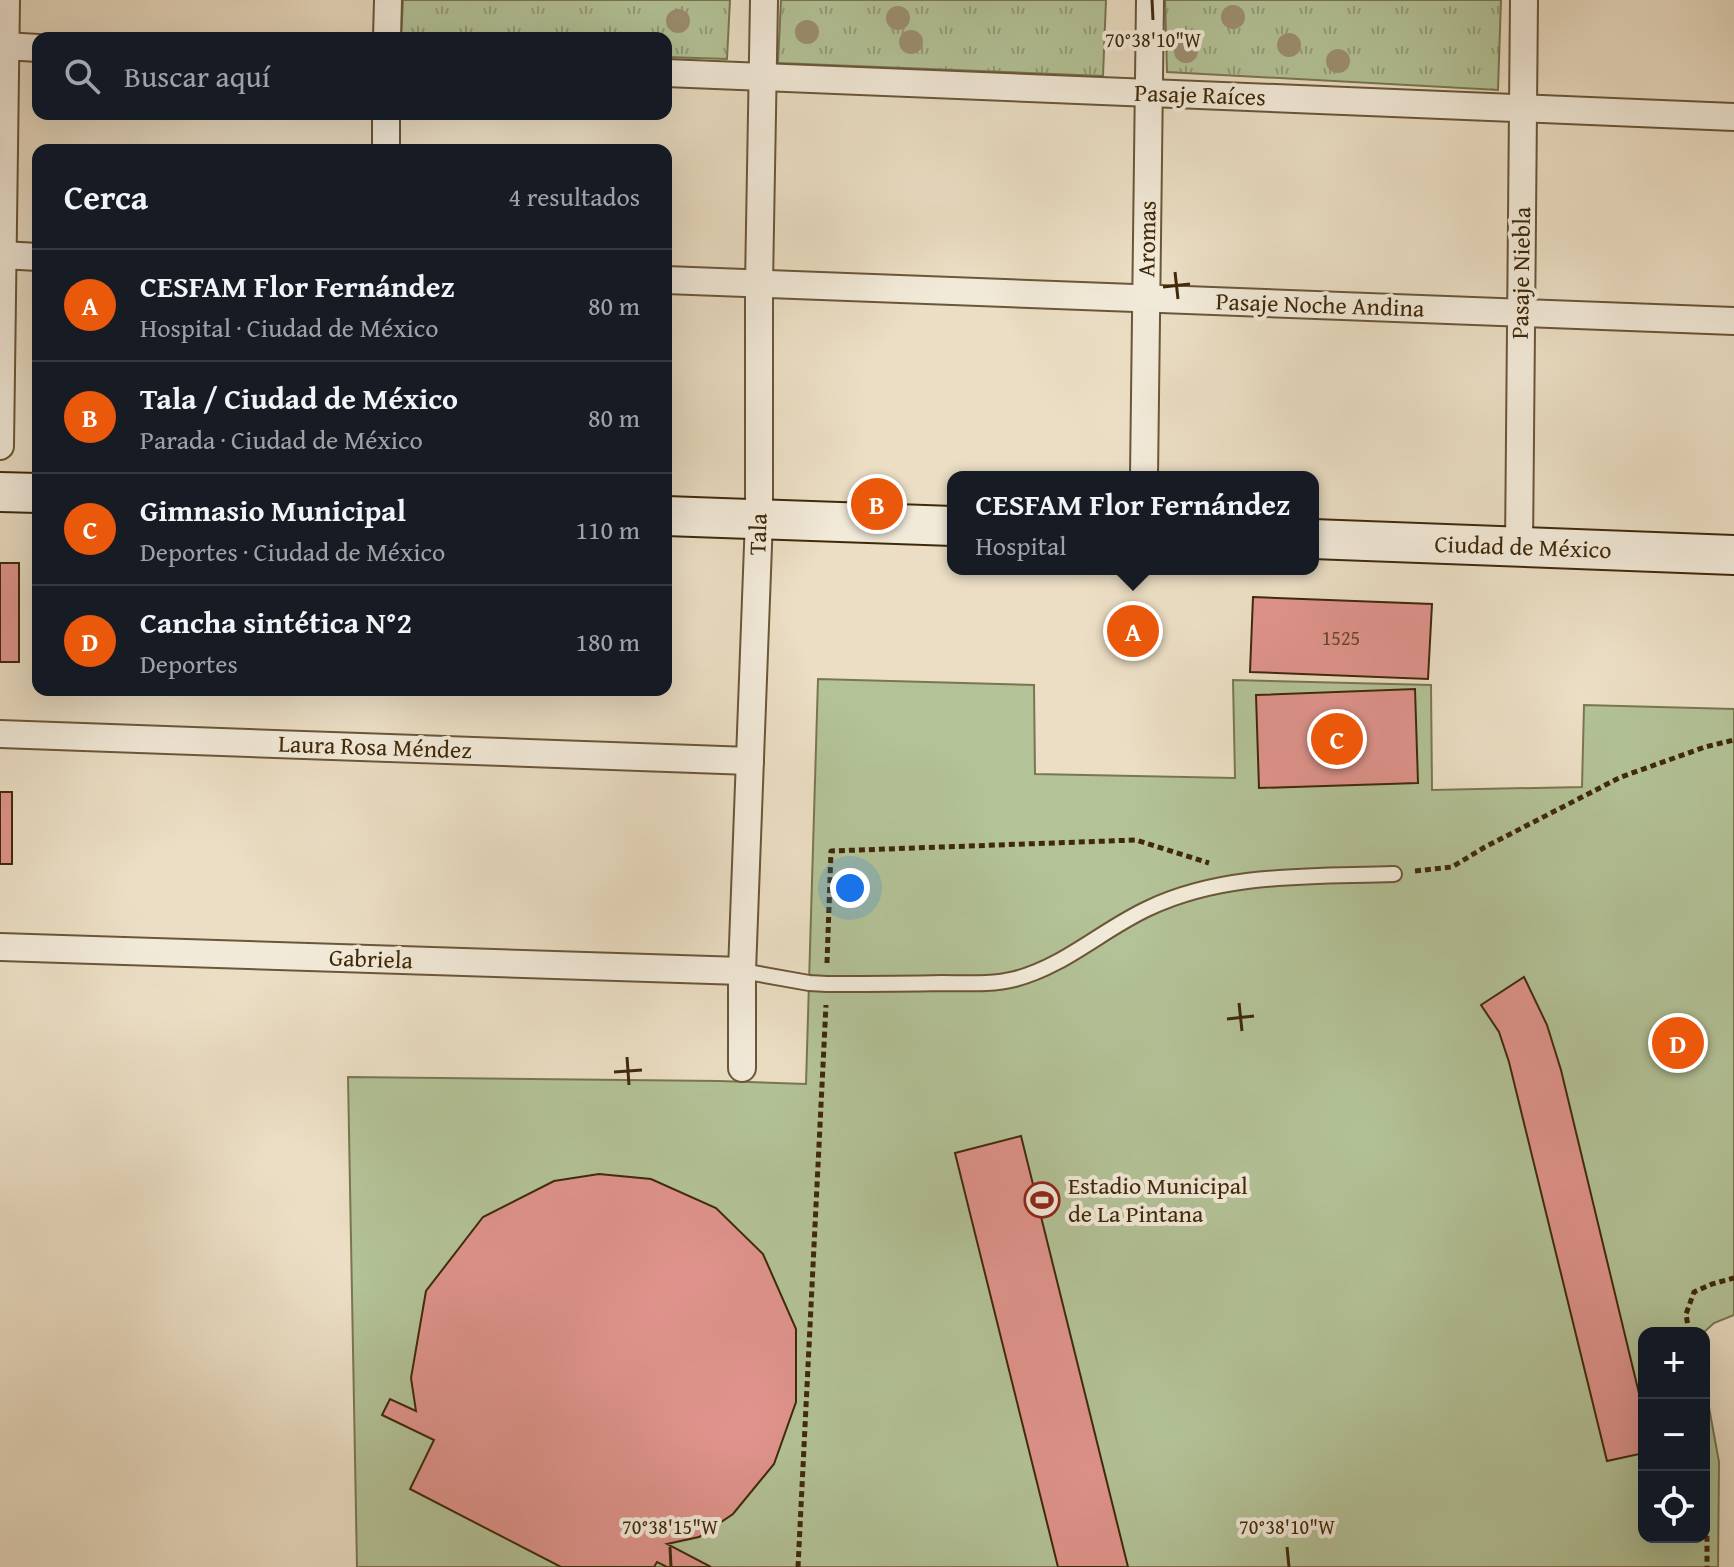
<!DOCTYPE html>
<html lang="es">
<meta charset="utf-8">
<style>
:root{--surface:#171b24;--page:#20242c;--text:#f1f3f6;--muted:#9ea1a6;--line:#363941;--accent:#ea580c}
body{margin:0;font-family:"Gentium Book Plus",serif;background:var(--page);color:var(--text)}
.controls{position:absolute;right:24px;bottom:24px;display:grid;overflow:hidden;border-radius:16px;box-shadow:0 8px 32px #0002}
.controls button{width:72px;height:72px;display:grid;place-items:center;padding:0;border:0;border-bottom:2px solid var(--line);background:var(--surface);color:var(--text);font:40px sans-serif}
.you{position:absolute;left:850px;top:888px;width:28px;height:28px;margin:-20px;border:6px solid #fff;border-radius:50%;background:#1a73e8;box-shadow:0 0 0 12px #1a73e833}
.badge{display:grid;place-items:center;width:52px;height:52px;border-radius:50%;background:var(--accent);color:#fff;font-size:26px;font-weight:700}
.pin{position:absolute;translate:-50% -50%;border:4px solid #fff;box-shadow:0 2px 8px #0006}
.popup{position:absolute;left:947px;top:471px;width:372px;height:104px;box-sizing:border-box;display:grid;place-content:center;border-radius:16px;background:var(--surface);filter:drop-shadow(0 2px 6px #0005);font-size:26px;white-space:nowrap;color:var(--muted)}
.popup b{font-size:30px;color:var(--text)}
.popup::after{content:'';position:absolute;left:50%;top:100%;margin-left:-16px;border:16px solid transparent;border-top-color:var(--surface)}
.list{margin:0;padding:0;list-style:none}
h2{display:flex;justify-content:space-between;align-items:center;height:104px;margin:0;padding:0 32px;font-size:34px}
h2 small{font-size:26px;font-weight:400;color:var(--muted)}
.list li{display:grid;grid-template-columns:52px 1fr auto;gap:24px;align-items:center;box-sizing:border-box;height:112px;padding:0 32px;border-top:2px solid var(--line)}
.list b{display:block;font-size:30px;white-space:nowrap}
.list p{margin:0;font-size:26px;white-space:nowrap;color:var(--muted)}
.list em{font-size:26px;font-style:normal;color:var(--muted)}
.icon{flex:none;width:44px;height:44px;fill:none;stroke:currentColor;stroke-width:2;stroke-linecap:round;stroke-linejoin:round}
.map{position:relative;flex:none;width:1734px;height:1567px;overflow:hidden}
.search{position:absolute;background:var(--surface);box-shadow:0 8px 32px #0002;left:32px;top:32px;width:640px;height:88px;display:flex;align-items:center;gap:20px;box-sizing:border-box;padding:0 28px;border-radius:16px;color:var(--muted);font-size:30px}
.panel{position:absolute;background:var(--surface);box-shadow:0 8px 32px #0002;left:32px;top:144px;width:640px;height:552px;border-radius:16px}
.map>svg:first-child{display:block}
.grass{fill:#b3c297;stroke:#797650;stroke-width:2}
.park{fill:url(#park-tufts);stroke:#797650;stroke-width:2}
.building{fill:#df938c;stroke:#3f2909;stroke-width:2}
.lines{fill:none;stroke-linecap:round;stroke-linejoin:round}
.lane-casing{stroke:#6a5638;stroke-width:18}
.street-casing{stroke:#6a5638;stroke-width:30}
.secondary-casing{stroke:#3f2909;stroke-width:42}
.path{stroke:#3f2909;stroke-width:5;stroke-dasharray:6 4;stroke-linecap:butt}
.lane{stroke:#f2ead9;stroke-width:14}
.street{stroke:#f2ead9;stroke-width:26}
.secondary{stroke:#f2ead9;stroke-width:38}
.tree{fill:#9c8f70}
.ticks{fill:none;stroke:#3f2909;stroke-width:3}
.labels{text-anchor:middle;stroke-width:8;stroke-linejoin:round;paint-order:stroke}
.number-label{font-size:20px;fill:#67442a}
.street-label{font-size:24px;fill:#3f2909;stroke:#f2ead9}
.poi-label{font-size:24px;fill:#3f2909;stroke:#f2ead9;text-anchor:start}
.ticks-label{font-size:20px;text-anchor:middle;fill:#3f2909;stroke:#f2ead9;stroke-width:8;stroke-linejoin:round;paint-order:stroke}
</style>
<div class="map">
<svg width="1734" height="1567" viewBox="0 0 1734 1567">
<defs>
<pattern id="park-tufts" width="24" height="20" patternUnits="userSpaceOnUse" patternTransform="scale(2)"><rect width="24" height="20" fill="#b3c297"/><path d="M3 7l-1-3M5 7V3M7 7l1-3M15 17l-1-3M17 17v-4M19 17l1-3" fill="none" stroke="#939e79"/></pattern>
</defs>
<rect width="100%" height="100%" fill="#ebdec4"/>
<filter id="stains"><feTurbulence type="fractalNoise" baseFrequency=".0025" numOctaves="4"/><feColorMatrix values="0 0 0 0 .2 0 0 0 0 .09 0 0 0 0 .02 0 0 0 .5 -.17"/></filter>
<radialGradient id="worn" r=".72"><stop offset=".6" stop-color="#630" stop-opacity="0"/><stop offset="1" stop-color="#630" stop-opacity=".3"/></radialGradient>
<!-- grass -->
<path class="grass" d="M818,679L1034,685L1035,774L1235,778L1233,680L1431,685L1432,790L1582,787L1584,705L1734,709V1315L1714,1323L1703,1333H1644V1537H1704V1380L1719,1462L1718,1567H357L348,1077L719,1081L806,1084Z"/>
<!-- park -->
<g class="park">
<path d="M403,0H730L727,59L666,57V38H401Z"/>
<path d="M781,0H1106L1103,76L778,63Z"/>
<path d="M1165,0H1501L1498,90L1167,72Z"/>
</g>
<!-- building -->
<g class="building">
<rect x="0" y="563" width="19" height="99"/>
<path d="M1253,597L1432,604L1428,679L1250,672Z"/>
<path d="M1415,689L1418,783L1259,788L1256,695Z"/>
<rect x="0" y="792" width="12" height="72"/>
<path d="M1524,977L1547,1025L1561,1070L1644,1414V1453L1607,1461L1509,1062L1499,1032L1481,1005Z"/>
<path d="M1021,1136L1128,1567H1058L955,1153Z"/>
<path d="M599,1174L651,1179L716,1208L763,1254L796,1329V1402L774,1464L733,1514L699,1537L667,1544L711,1567H667L657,1562L654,1567H561L410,1489L434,1440L382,1415L390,1399L416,1411L411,1378L426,1291L483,1217L554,1181Z"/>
</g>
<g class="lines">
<defs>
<path id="lane" d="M742,971L809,983L827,984C865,984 904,984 942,983C966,983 992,985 1015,979C1065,966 1103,929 1149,908C1225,872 1312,877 1394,874"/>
<g id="street">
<path d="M387,38L388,0"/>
<path d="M5,46L38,48"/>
<path d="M666,73L1734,117"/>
<path d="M386,150V114"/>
<path d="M2,255L38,257"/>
<path d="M666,280L1734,321"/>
<path d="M0,446L6,0"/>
<path d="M1144,477L1150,0"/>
<path d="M1519,547L1524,0"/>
<path d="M0,734L750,761"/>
<path d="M0,947L742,971"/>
<path d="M742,1068V971L759,519V284L764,0"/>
</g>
<g id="secondary">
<path d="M0,492L38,493"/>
<path d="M666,516L953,526"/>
<path d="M1313,539L1734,555"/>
</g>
</defs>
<!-- lane casing -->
<use href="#lane" class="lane-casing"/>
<!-- street casing -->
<use href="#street" class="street-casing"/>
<!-- secondary casing -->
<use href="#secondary" class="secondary-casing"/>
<!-- path -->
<g class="path">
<path d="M1415,871L1452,867L1485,847L1621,777L1705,747L1734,740"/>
<path d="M827,963L831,851L1136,840L1209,863"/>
<path d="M1689,1333L1686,1314L1694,1292L1712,1284L1734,1278"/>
<path d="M1704,1436L1707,1457V1567"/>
<path d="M798,1567L826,1005"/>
</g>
<!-- lane -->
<use href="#lane" class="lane"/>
<!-- street -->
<use href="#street" class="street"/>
<!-- secondary -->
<use href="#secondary" class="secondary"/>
</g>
<!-- trees -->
<g class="tree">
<circle cx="1233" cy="17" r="12"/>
<circle cx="898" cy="18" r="12"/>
<circle cx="678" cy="21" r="12"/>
<circle cx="807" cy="32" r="12"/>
<circle cx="911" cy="42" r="12"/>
<circle cx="1289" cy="45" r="12"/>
<circle cx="1186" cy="51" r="12"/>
<circle cx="1338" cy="61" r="12"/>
</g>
<!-- ticks -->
<path class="ticks" d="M1152,0L1153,20M1175,272L1178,299M1163,287L1190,284M1239,1003L1242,1031M1227,1019L1254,1016M627,1057L629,1085M614,1072L642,1070M670,1547L671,1567M1287,1547L1289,1567"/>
<!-- icons -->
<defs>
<symbol id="stadium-ring" viewBox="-11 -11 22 22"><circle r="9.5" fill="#f2ead9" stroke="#8f2418" stroke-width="1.5"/><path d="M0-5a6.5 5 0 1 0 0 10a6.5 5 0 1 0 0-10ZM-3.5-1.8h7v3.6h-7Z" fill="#8f2418"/></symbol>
</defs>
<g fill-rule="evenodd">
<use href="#stadium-ring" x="1022" y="1180" width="40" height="40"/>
</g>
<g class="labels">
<!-- number labels -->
<g class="number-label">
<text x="1341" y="645">1525</text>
</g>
<!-- street labels -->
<g class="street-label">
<text transform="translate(1200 95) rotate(2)" y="8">Pasaje Raíces</text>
<text transform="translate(1147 239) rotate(-89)" y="8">Aromas</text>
<text transform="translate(1521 273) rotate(-89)" y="8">Pasaje Niebla</text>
<text transform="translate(1320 305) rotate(2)" y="8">Pasaje Noche Andina</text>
<text transform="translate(758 534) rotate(-88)" y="8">Tala</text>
<text transform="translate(1523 547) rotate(2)" y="8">Ciudad de México</text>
<text transform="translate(375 747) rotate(2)" y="8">Laura Rosa Méndez</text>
<text transform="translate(371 959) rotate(2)" y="8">Gabriela</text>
</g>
<!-- poi labels -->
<g class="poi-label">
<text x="1068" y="1194">Estadio Municipal<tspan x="1068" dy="28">de La Pintana</tspan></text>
</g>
</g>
<g class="ticks-label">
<text x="1153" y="47">70°38'10"W</text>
<text x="670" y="1534">70°38'15"W</text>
<text x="1287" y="1534">70°38'10"W</text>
</g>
<rect width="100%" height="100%" filter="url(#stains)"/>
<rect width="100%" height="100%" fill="url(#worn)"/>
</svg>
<div class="controls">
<button>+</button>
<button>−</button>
<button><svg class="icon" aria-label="locate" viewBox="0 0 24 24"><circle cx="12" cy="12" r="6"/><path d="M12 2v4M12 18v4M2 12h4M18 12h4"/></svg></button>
</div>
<div class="you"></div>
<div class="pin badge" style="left:1133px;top:631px">A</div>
<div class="popup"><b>CESFAM Flor Fernández</b>Hospital</div>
<div class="pin badge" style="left:877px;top:504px">B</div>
<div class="pin badge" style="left:1337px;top:739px">C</div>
<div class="pin badge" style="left:1678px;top:1043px">D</div>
<div class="search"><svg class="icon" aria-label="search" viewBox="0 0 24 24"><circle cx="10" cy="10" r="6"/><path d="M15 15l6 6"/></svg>Buscar aquí</div>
<section class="panel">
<h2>Cerca<small>4 resultados</small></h2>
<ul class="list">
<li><span class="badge">A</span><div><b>CESFAM Flor Fernández</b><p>Hospital · Ciudad de México</p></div><em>80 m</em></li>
<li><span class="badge">B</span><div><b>Tala / Ciudad de México</b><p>Parada · Ciudad de México</p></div><em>80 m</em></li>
<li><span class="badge">C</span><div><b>Gimnasio Municipal</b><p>Deportes · Ciudad de México</p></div><em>110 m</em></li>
<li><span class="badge">D</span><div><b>Cancha sintética N°2</b><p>Deportes</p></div><em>180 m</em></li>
</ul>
</section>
</div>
